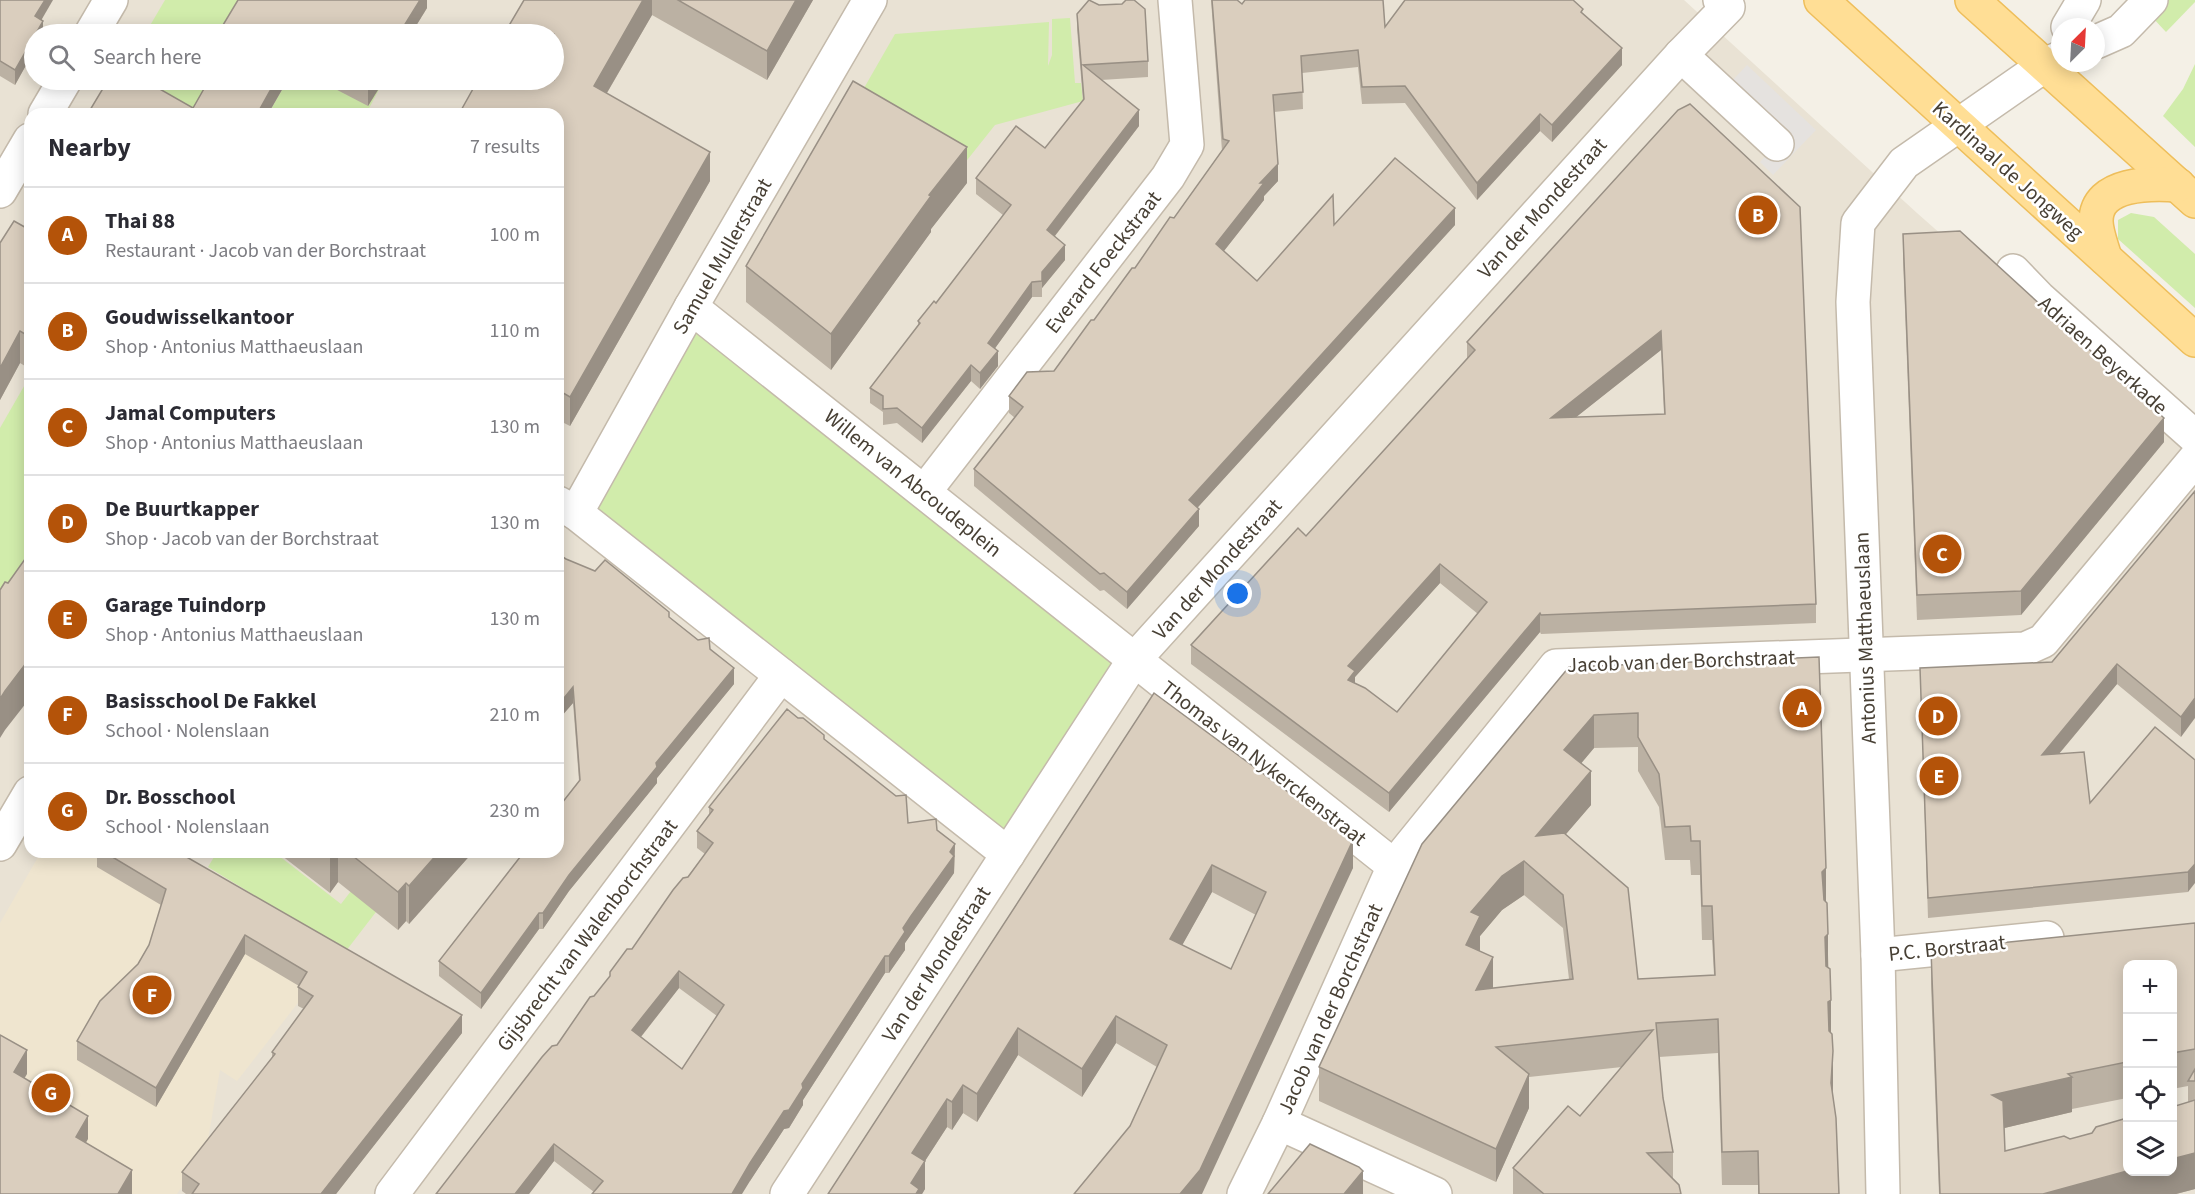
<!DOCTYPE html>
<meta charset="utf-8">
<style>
body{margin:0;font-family:"Source Sans 3",sans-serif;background:#f2f2f3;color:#2b2b33}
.controls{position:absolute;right:18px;bottom:18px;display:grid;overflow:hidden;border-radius:12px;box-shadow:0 3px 15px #0003}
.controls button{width:54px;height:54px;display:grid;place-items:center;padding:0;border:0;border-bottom:2px solid #e1e1e2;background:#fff;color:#2b2b33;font:30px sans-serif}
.compass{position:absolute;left:2051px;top:18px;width:54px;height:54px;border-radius:50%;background:#fff;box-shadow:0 3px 15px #0003;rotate:24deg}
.you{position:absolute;left:1238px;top:594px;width:21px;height:21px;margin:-15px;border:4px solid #fff;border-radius:50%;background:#1a73e8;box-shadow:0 0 0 9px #1a73e833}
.badge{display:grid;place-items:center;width:39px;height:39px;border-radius:50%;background:#b45309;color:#fff;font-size:20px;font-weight:700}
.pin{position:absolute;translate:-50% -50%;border:3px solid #fff;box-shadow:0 2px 6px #0006}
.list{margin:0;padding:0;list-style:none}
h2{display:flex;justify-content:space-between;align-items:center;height:78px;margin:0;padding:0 24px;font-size:26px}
h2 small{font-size:20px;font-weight:400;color:#7c7c81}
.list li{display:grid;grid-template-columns:39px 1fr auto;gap:18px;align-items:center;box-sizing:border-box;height:96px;padding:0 24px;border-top:2px solid #e1e1e2}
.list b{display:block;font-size:22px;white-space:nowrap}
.list p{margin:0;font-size:20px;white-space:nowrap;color:#7c7c81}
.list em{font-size:20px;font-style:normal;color:#7c7c81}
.icon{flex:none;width:33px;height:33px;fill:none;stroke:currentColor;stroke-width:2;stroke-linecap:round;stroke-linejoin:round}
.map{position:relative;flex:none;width:2195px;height:1194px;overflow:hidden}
.search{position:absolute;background:#fff;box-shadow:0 3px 15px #0003;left:24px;top:24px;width:540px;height:66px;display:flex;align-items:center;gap:15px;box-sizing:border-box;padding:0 21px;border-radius:33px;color:#7c7c81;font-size:22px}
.panel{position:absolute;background:#fff;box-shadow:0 3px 15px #0003;left:24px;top:108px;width:540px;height:750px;border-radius:18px}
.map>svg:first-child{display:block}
.residential{fill:#e9e2d4;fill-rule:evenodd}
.education{fill:#efe5cf}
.green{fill:#d1ecab}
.parking{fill:#e5e2df}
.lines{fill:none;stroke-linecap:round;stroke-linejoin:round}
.minor-casing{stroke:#c4baab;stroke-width:36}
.major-casing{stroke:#eebe5b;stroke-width:36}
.minor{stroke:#fff;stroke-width:33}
.major{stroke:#ffde95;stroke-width:33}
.wall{fill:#bbb1a3;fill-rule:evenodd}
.shaded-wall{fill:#999085}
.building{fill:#dacebe;stroke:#999085;stroke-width:1.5;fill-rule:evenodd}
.labels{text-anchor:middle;stroke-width:5;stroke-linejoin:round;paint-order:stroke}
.street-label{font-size:21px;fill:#484035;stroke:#fff}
</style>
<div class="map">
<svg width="2195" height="1194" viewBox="0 0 2195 1194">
<rect width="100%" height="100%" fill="#f4f0e6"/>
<!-- residential -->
<path class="residential" d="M0,0H1684L1917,213L2195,458V1194H0ZM34,34H554V80H34ZM30,114H558V852H30ZM2128,964H2172V1172H2128Z"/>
<!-- education -->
<polygon class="education" points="41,852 172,852 336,954 237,1081 220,1070 206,1151 177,1194 0,1194 0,923"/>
<!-- green -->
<g class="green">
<polygon points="165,0 274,0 229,34 145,34"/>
<polygon points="2168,0 2195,0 2195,2 2166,32 2152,17"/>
<polygon points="1070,18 1075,83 1081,83 1083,101 995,125 964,164 856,102 895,34 1049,22 1048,66 1052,55 1052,19"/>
<polygon points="2195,64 2195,147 2163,116 2183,89"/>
<polygon points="119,80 221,80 201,114"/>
<polygon points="305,80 384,80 366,114 268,114 287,81"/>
<polygon points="2131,213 2154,217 2195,254 2195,308 2118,239 2118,220"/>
<polygon points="691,307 1134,660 1008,854 576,513"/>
<polygon points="27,381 30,383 30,552 0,604 0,428"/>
<polygon points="217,852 274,852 341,904 381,852 422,852 346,951 208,867"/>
</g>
<!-- parking -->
<polygon class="parking" points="1747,65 1816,130 1773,175 1760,162 1785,135 1730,83"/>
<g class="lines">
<defs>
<g id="minor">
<polyline points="2068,27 2084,0"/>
<polyline points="91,34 111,0"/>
<polyline points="2096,42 2121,31 2151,0"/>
<polyline points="1681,55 1777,144"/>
<polyline points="45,114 65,80"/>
<polyline points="0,191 30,140"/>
<polyline points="2013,271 2039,298 2195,437"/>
<polyline points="691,307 1394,866"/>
<polyline points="925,491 1168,177 1187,145 1175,0"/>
<polyline points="558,503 576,513 1008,854"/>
<polyline points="576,513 691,307 870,0"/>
<polyline points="0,844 30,793"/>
<polyline points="1878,955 2047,938"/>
<polyline points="1279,1123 1435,1194"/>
<polyline points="392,1194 781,675"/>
<polyline points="787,1194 1134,660 1681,55 1728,7 1720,0"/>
<polyline points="1244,1194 1279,1123 1394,866 1556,666 2025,649 2043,641 2195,459"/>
<polyline points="1883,1194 1878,955 1853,302 1858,223 1904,163 2045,65 2060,58"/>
</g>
<g id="major">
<polyline points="1821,0 2195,340"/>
<polyline points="1972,0 2195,201"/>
<path d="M2105,258C2102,247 2096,232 2096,221C2096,182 2152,183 2178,185"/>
</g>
</defs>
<!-- minor casing -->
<use href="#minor" class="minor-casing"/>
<!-- major casing -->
<use href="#major" class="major-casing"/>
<!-- minor -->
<use href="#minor" class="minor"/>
<!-- major -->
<use href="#major" class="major"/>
</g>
<!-- wall -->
<g class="wall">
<polygon points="0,0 42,20 43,34 15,85 0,76"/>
<polygon points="427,0 427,8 411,34 223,34 223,25"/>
<polygon points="524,0 813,0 767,80 652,15 607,93 710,181 570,426 558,420 558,114"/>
<polygon points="1211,0 1237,0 1242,4 1385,27 1583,14 1622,65 1552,142 1540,131 1477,200 1405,103 1362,104 1358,67 1302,73 1303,109 1274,112 1278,181 1264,196 1264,200 1224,251 1257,281 1334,225 1455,225 1197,508 1199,526 1127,609 1104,590 1100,591 974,486 974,469 1015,418 1009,413 1009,396 1054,371 1174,218 1222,151"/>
<polygon points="1077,14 1148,61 1148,77 1101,80 1139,126 1055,236 1065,260 1042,288 1042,297 1032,297 995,348 998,366 980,389 971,381 922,443 897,423 883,425 883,412 870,403 870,388 918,326 918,321 936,303 1003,215 976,194 976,178 1045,148 1083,101 1077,29"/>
<polygon points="209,80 305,80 300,89 287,81 268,114 90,114 90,110 193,108"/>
<polygon points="318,80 384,80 368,106"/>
<path d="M1678,110L1816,604V623L1541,634L1540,632L1389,812L1191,664V645L1306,536L1467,359V342ZM1661,350L1664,414L1576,417ZM1440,583L1478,614L1397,712L1355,683V677Z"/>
<polygon points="967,183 931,229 931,232 831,370 746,302 746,266"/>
<polygon points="30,230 30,369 20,363 0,400 0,243"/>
<polygon points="1903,234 2164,442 2021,615 1917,620 1903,258"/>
<polygon points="2195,491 2181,737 2117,684 2059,754 2090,803 2195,760 2188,892 1928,918 1920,668 2052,662"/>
<polygon points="558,554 669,617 710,649 734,684 657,778 657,783 569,891 543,929 539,929 481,1009 439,976 439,961 579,781 573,703 560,718 558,717"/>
<path d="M1819,657L1826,902L1833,1085V1095L1839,1194H1758V1185H1722L1718,1053L1659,1057L1663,1098L1673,1152V1179L1681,1194H1513V1168L1580,1116L1622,1067L1529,1077V1108L1496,1182L1319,1101V1067L1569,667ZM1638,747V771L1659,807L1665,860H1690L1691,875H1700L1702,940H1712L1714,975L1638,979L1565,835L1591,805L1581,763L1594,748ZM1524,895L1563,928L1569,979L1493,988L1480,951V936L1502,910Z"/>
<path d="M1154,693L1353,868L1130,1126L1157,1067L1116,1043L1082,1097L1018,1055L977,1122L963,1113L952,1130L947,1127L925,1161V1189L922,1194H828ZM1212,892L1256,915L1231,969L1182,945Z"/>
<path d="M824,739L908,823L937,830L955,844L954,873L905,943V950L889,973H885L803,1100V1105L789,1128L784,1129L750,1181L594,1192L554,1161L529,1194L557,1045L610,977V972L632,949L705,854L697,848V831L709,814V807ZM679,988L717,1016L682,1069L641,1037Z"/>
<polygon points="97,852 178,852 462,1033 336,1194 186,1194 182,1191 182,1172 272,1058 272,1052 304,1009 298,1006 298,987 299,986 245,954 156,1107 77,1060 77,1041 138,964 149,945 161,905 97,867"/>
<polygon points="277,852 473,852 409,924 406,921 398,930 338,882 330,893"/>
<path d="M2195,923V1189L2176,1194H1939L1931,985V950ZM2127,964H2172V1089L2188,1086V1102L2127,1172L2092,1133L2070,1139L2005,1151L2004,1128L2072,1112V1109L2127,1098Z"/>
</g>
<!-- shaded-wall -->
<g class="shaded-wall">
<polygon points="45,0 53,0 35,31 35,16"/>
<polygon points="420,0 427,0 427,8 411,34 399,34"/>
<polygon points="643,0 652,0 652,15 594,115 594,86"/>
<polygon points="796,0 813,0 767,80 767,51"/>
<polygon points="43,21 43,34 35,34"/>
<polygon points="34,36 34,51 15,85 15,70"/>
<polygon points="1622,48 1622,65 1552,142 1552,125"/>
<polygon points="276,80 287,80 287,81 268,114 257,114"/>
<polygon points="300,80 305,80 300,89"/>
<polygon points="372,80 384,80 368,106 368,87"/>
<polygon points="1139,110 1139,126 1047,246 1047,230"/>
<polygon points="1540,114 1540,131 1477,200 1477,183"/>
<polygon points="967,147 967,183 931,229 931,232 831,370 831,334 929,195"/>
<polygon points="710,152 710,181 570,426 570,397"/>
<polygon points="1278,164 1278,181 1264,196 1264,200 1216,261 1216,244 1260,183"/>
<polygon points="1455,208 1455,225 1189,517 1189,500"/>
<polygon points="1065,245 1065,260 1042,288 1042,272"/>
<polygon points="1032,282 1032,297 988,358 988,343"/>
<polygon points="20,331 20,363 0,400 0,368"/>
<polygon points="1661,331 1661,350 1551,437 1551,418"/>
<polygon points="998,351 998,366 980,389 980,373"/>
<polygon points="971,365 971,381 922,443 922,428"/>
<polygon points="2164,418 2164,442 2021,615 2021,591"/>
<polygon points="1199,509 1199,526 1127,609 1127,592"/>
<polygon points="1440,564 1440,583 1355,677 1355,690 1348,699 1348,666"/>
<polygon points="1540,613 1540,632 1389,812 1389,793"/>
<polygon points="30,658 30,698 5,730 0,738 0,699 5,691"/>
<polygon points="2117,664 2117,684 2042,774 2042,755"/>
<polygon points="734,668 734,684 657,778 657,783 569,891 543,929 543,913 569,875 656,763"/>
<polygon points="573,687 573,703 560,718 560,703"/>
<polygon points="2195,698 2195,718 2181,737 2181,717"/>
<polygon points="1594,715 1594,748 1564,784 1564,750"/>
<polygon points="1591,771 1591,805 1536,869 1536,836"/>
<polygon points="1353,840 1353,868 1202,1194 1180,1194"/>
<polygon points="955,844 954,873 905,943 905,950 889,973 889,956 903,928"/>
<polygon points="333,852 338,852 338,882 330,893 330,855"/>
<polygon points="439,852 473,852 409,924 409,886"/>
<polygon points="1524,861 1524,895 1502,910 1480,936 1480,950 1466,979 1466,945 1471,912 1502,876"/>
<polygon points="2195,864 2195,883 2188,892 2188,872"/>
<polygon points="1212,865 1212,892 1170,967 1170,939"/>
<polygon points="1826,868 1826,902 1822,905 1822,872"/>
<polygon points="406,883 406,921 398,930 398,892"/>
<polygon points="539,913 539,929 481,1009 481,993"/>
<polygon points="1828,934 1828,968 1825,970 1825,937"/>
<polygon points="245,935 245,954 156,1107 156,1088"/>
<polygon points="885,956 885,973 803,1100 803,1105 789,1128 784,1129 750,1181 742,1194 732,1194 750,1163"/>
<polygon points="1493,957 1493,991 1476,990"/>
<polygon points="679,971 679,988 632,1048 632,1030"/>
<polygon points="1831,1000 1831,1033 1828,1036 1828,1002"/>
<polygon points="462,1015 462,1033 336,1194 321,1194"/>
<polygon points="1116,1016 1116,1043 1082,1097 1082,1069"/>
<polygon points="1018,1028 1018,1055 977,1122 977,1094"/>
<polygon points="27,1050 27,1074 14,1096 14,1072"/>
<polygon points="1833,1051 1833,1085 1831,1117 1831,1083"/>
<polygon points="1529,1074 1529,1108 1496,1182 1496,1149"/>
<polygon points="2072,1077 2072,1112 1992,1131 1992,1095"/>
<polygon points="963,1085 963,1113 952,1130 952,1102"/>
<polygon points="947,1099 947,1127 912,1181 912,1153"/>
<polygon points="88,1116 88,1139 76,1160 76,1137"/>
<polygon points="554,1144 554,1161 529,1194 515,1194"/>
<polygon points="2195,1153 2195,1189 2176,1194 2043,1194 2127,1171 2172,1172 2172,1159"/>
<polygon points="925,1161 925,1189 922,1194 911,1194 911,1183"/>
<polygon points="132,1170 132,1194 118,1194"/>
<polygon points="1363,1171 1363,1194 1344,1194"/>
</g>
<!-- building -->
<g class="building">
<polygon points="0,0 45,0 35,16 43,21 15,70 0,61"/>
<polygon points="238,0 420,0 399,34 235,34 237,32 223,25"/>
<polygon points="524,0 643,0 594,86 710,152 570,397 558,390 558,114 459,114 478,80 554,80 554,34 504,34"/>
<polygon points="678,0 796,0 767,51"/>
<polygon points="1089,0 1099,5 1122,4 1126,0 1134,0 1145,9 1148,61 1083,65 1139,110 1047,230 1065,245 1042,272 1042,281 1032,282 988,343 998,351 980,373 971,365 922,428 897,408 883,409 883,396 870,388 920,323 918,321 934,301 936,303 1011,205 976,178 1016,126 1045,148 1084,99 1077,14"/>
<polygon points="1212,0 1237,0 1242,4 1245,0 1383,0 1385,27 1405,0 1573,0 1583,9 1581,12 1622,48 1552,125 1540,114 1477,183 1405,86 1362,87 1358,50 1301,56 1303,92 1273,95 1278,164 1260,183 1264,183 1216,244 1257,281 1333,195 1334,225 1395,158 1455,208 1189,500 1199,509 1127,592 1104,573 1100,574 974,469 1023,407 1009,396 1027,372 1054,371 1091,320 1094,320 1132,268 1135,268 1170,217 1174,218 1229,141 1223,139"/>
<polygon points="108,80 144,80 193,108 209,80 276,80 257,114 97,114 90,110"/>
<polygon points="355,80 372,80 368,87"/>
<polygon points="853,81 967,147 929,195 931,196 831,334 746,266"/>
<path d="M1690,104L1800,207L1816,604L1541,615L1540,613L1389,793L1191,645L1298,528L1306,536L1475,350L1467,342L1678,110ZM1661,331L1665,414L1551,418ZM1440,564L1487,602L1397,712L1365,688L1348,680L1355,671L1348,666Z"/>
<polygon points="14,221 30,230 30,337 20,331 0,368 0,243"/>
<polygon points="1960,231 2164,418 2021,591 1917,595 1903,234"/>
<polygon points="2195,491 2195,698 2181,717 2117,664 2042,755 2084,752 2090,803 2155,727 2195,760 2195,864 2188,872 1928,898 1920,668 2052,662"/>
<polygon points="30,552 30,658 5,691 0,699 0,590 5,582 8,583"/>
<polygon points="558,554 566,559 595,571 605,560 669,612 669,617 698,640 709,638 710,649 734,668 656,763 657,767 569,875 543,913 539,913 481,993 439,961 524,852 558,852 558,808 580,780 573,687 560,703 558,701"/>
<path d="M1819,657L1826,868L1822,872L1824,900L1827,903L1828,934L1825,937L1826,966L1830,969L1831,1000L1828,1002L1829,1031L1832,1034L1833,1051L1831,1083L1836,1118L1839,1194H1759L1758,1151L1722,1152L1718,1019L1656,1023L1663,1098L1673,1152L1647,1153L1679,1185L1681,1194H1544L1513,1168L1568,1106L1580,1116L1653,1030L1496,1047L1529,1074L1496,1149L1319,1067L1422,844L1569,667ZM1638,713V737L1659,774L1665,827L1690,826L1691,841H1700L1702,906H1712L1715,975L1638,979L1628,888L1564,833L1536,836L1591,771L1564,750L1594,715ZM1524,861L1563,895L1573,979L1476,990L1493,957L1466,945L1480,916L1471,912L1502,876Z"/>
<path d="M1154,693L1353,840L1200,1170L1180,1194H1074L1130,1126L1167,1045L1116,1016L1082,1069L1018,1028L977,1094L963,1085L952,1102L947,1099L912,1153L925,1161L911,1183L919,1189L916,1194H828ZM1212,865L1266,892L1231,969L1170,939Z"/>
<path d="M787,709L798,718H803L824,735V739L896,796L906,795L908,823L936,819L937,830L955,844L950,852L954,856L911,916L903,928L905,932L889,956H885L802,1084L803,1088L789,1110L784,1111L750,1163L732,1194H592L603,1181L554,1144L515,1194H436L542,1057L552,1046L557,1045L590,997L594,996L610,976V972L627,949H632L673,890L683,878L688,877L713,843L697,831L713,810L709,807ZM679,971L724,1005L682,1069L632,1030Z"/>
<polygon points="104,852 178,852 462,1015 321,1194 192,1194 199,1184 182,1172 275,1054 272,1052 313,996 298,987 307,972 245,935 156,1088 77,1041 100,1001 138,964 149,945 166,889"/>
<polygon points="348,852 439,852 409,886 406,883 398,892"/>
<polygon points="2195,923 2195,1049 2172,1053 2172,964 2127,964 2127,1062 2068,1074 2072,1077 1992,1095 2003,1101 2005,1151 2064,1136 2070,1139 2092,1133 2096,1127 2127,1118 2127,1171 2043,1194 1940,1194 1931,950"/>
<polygon points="0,1035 27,1050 14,1072 88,1116 76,1137 132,1170 118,1194 0,1194"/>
<polygon points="2195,1069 2195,1081 2188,1081"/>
<polygon points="2195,1100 2195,1153 2172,1159 2172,1107"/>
<polygon points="1310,1144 1359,1167 1363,1171 1344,1194 1268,1194"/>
</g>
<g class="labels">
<!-- street labels -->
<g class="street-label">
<text transform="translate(2008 170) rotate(42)" y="7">Kardinaal de Jongweg</text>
<text transform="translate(1542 208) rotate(-48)" y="7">Van der Mondestraat</text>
<text transform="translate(722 256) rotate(-60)" y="7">Samuel Mullerstraat</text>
<text transform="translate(1103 262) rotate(-52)" y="7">Everard Foeckstraat</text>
<text transform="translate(2103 355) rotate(42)" y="7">Adriaen Beyerkade</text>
<text transform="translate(913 483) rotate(39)" y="7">Willem van Abcoudeplein</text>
<text transform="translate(1217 569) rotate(-48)" y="7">Van der Mondestraat</text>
<text transform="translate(1865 638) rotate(-92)" y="7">Antonius Matthaeuslaan</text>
<text transform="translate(1681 661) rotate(-2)" y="7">Jacob van der Borchstraat</text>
<text transform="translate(1264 763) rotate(38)" y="7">Thomas van Nykerckenstraat</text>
<text transform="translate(587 935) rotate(-53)" y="7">Gijsbrecht van Walenborchstraat</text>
<text transform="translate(1947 948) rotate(-6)" y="7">P.C. Borstraat</text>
<text transform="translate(936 964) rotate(-57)" y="7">Van der Mondestraat</text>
<text transform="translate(1330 1009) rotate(-66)" y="7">Jacob van der Borchstraat</text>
</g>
</g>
</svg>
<div class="controls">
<button>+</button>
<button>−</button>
<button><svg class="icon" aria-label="locate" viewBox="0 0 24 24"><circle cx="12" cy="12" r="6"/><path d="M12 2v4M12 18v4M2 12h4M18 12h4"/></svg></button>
<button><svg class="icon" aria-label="layers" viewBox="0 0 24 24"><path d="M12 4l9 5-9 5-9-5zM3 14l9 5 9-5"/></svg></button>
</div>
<svg class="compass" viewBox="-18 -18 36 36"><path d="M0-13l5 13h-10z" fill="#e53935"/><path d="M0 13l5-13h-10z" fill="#7c7c81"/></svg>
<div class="you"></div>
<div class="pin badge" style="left:1802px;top:708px">A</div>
<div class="pin badge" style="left:1758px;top:215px">B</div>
<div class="pin badge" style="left:1942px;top:554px">C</div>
<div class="pin badge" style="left:1938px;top:716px">D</div>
<div class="pin badge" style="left:1939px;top:776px">E</div>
<div class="pin badge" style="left:152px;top:995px">F</div>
<div class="pin badge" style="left:51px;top:1093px">G</div>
<div class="search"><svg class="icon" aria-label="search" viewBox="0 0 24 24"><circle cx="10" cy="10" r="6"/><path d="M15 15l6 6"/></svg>Search here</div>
<section class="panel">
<h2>Nearby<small>7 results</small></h2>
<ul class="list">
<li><span class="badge">A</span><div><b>Thai 88</b><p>Restaurant · Jacob van der Borchstraat</p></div><em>100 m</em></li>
<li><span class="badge">B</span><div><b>Goudwisselkantoor</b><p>Shop · Antonius Matthaeuslaan</p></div><em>110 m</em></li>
<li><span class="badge">C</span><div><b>Jamal Computers</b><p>Shop · Antonius Matthaeuslaan</p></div><em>130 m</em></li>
<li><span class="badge">D</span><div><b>De Buurtkapper</b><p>Shop · Jacob van der Borchstraat</p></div><em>130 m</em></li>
<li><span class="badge">E</span><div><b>Garage Tuindorp</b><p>Shop · Antonius Matthaeuslaan</p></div><em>130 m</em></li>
<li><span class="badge">F</span><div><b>Basisschool De Fakkel</b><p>School · Nolenslaan</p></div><em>210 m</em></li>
<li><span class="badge">G</span><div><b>Dr. Bosschool</b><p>School · Nolenslaan</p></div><em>230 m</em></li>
</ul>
</section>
</div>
